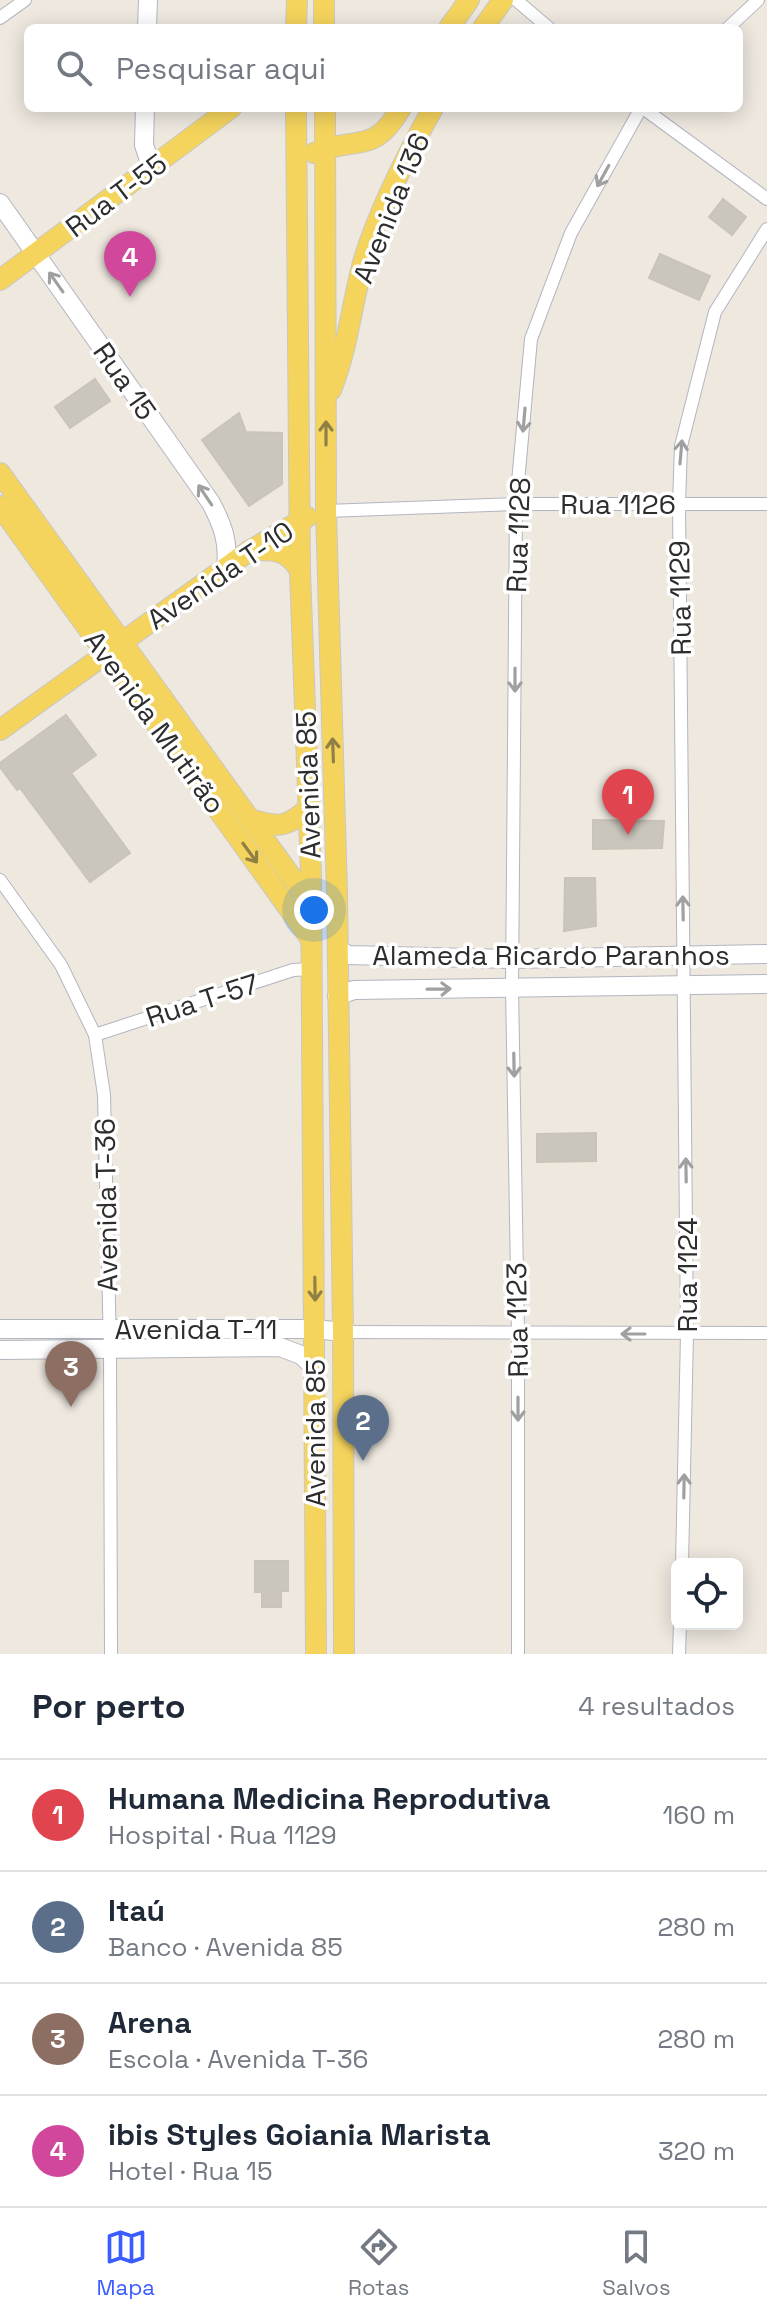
<!DOCTYPE html>
<html lang="pt">
<meta charset="utf-8">
<style>
body{margin:0;font-family:"Space Grotesk",sans-serif;background:#f2f2f3;color:#1f2937}
.controls{position:absolute;right:24px;bottom:24px;display:grid;overflow:hidden;border-radius:12px;box-shadow:0 4px 20px #0003}
.controls button{width:72px;height:72px;display:grid;place-items:center;padding:0;border:0;border-bottom:2px solid #e0e1e3;background:#fff;color:#1f2937;font:40px sans-serif}
.you{position:absolute;left:314px;top:910px;width:28px;height:28px;margin:-20px;border:6px solid #fff;border-radius:50%;background:#1a73e8;box-shadow:0 0 0 12px #1a73e833}
.badge{display:grid;place-items:center;width:52px;height:52px;border-radius:50%;background:#3b5dff;color:#fff;font-size:26px;font-weight:700}
.pin{position:absolute;translate:-50% -66px;filter:drop-shadow(0 2px 4px #0008)}
.pin::after{content:'';position:absolute;top:42px;width:28px;height:24px;background:inherit;clip-path:polygon(0 0,100% 0,50% 100%)}
.list{margin:0;padding:0;list-style:none}
h2{display:flex;justify-content:space-between;align-items:center;height:104px;margin:0;padding:0 32px;font-size:34px}
h2 small{font-size:26px;font-weight:400;color:#747a83}
.list li{display:grid;grid-template-columns:52px 1fr auto;gap:24px;align-items:center;box-sizing:border-box;height:112px;padding:0 32px;border-top:2px solid #e0e1e3}
.list b{display:block;font-size:30px;white-space:nowrap}
.list p{margin:0;font-size:26px;white-space:nowrap;color:#747a83}
.list em{font-size:26px;font-style:normal;color:#747a83}
.icon{flex:none;width:44px;height:44px;fill:none;stroke:currentColor;stroke-width:2;stroke-linecap:round;stroke-linejoin:round}
.map{position:relative;flex:none;width:767px;height:1654px;overflow:hidden}
.search{position:absolute;background:#fff;box-shadow:0 4px 20px #0003;left:24px;right:24px;top:24px;height:88px;display:flex;align-items:center;gap:20px;box-sizing:border-box;padding:0 28px;border-radius:12px;color:#747a83;font-size:30px}
.sheet{height:552px;background:#fff}
nav{display:flex;justify-content:space-around;align-items:center;box-sizing:border-box;height:112px;border-top:2px solid #e0e1e3;background:#fff;font-size:22px;color:#747a83}
nav a{display:grid;justify-items:center;gap:4px}
nav .on{color:#3b5dff}
.map>svg:first-child{display:block}
.building{fill:#cac6bd;stroke:#cac4b8;stroke-width:2}
.lines{fill:none;stroke-linecap:round;stroke-linejoin:round}
.street-casing{stroke:#b3b5c0;stroke-width:14}
.secondary-casing{stroke:#b3b5c0;stroke-width:20}
.primary-casing{stroke:#c8c8c8;stroke-width:22}
.street{stroke:#fff;stroke-width:12}
.secondary{stroke:#fff;stroke-width:18}
.primary{stroke:#f5d45d;stroke-width:20}
.oneway{stroke:#a0a0a0}
.oneway2{stroke:#918045}
.labels{text-anchor:middle;stroke-width:7;stroke-linejoin:round;paint-order:stroke}
.street-label{font-size:28px;fill:#2d2d2d;stroke:#fff}
</style>
<div class="map">
<svg width="767" height="1654" viewBox="0 0 767 1654">
<rect width="100%" height="100%" fill="#eee8df"/>
<!-- building -->
<g class="building">
<polygon points="723,199 746,217 732,235 709,217"/>
<polygon points="660,254 710,276 699,300 649,278"/>
<polygon points="95,379 110,401 70,428 55,407"/>
<polygon points="239,413 246,432 282,433 282,484 249,506 202,440"/>
<polygon points="66,715 96,755 71,773 130,853 90,882 20,788 17,790 0,767 0,763"/>
<polygon points="593,820 664,821 662,848 593,849"/>
<polygon points="565,878 595,878 596,926 564,931"/>
<polygon points="596,1133 596,1161 537,1162 537,1134"/>
<polygon points="255,1561 288,1561 288,1591 281,1591 281,1607 262,1607 262,1592 255,1592"/>
</g>
<g class="lines">
<defs>
<g id="street">
<polyline points="516,0 549,28"/>
<polyline points="0,18 25,0"/>
<polyline points="728,28 758,0"/>
<polyline points="643,108 767,199"/>
<polyline points="326,511 516,504 767,504"/>
<polyline points="0,880 61,965 95,1035 104,1095 110,1348 111,1654"/>
<polyline points="95,1035 293,970 311,969"/>
<polyline points="343,1332 767,1333"/>
<polyline points="682,1564 687,1334 679,504 681,446 715,312 767,229"/>
<polyline points="518,1654 518,1334 512,987 516,504 531,339 571,233 641,108"/>
<polyline points="679,1654 680,1624"/>
</g>
<g id="secondary">
<polyline points="147,28 148,0"/>
<polyline points="145,108 144,145 152,169"/>
<path d="M0,203L211,503C223,526 229,542 226,568"/>
<polyline points="337,948 348,955 513,959 767,954"/>
<polyline points="337,996 354,990 767,984"/>
<polyline points="0,1329 315,1329 343,1332"/>
<polyline points="0,1350 280,1347 301,1355 316,1369"/>
</g>
<g id="primary">
<polyline points="324,0 324,28"/>
<polyline points="296,28 297,0"/>
<polyline points="449,28 469,0"/>
<polyline points="483,28 503,0"/>
<polyline points="296,108 300,571 311,874 316,1654"/>
<polyline points="325,108 326,511 337,893 343,1332 344,1654"/>
<path d="M314,153C358,135 373,156 401,108"/>
<polyline points="0,280 231,108"/>
<path d="M331,390C348,348 352,302 364,259C379,210 408,153 433,108"/>
<polyline points="0,473 311,904"/>
<polyline points="0,506 310,938"/>
<path d="M249,551C272,549 288,549 300,571"/>
<polyline points="0,730 249,551 307,517"/>
<path d="M250,819C279,828 286,828 310,807"/>
</g>
</defs>
<!-- street casing -->
<use href="#street" class="street-casing"/>
<!-- secondary casing -->
<use href="#secondary" class="secondary-casing"/>
<!-- primary casing -->
<use href="#primary" class="primary-casing"/>
<!-- street -->
<use href="#street" class="street"/>
<!-- secondary -->
<use href="#secondary" class="secondary"/>
<!-- primary -->
<use href="#primary" class="primary"/>
</g>
<!-- one-way arrows -->
<defs><path id="oneway-shaft" d="M-6 0H5M1.5-3L5.5 0L1.5 3" fill="none" stroke-width="1.6" stroke-linecap="round" stroke-linejoin="round" transform="scale(2)"/></defs>
<g class="oneway">
<use href="#oneway-shaft" transform="translate(603 176) rotate(119)"/>
<use href="#oneway-shaft" transform="translate(56 282) rotate(-125)"/>
<use href="#oneway-shaft" transform="translate(524 420) rotate(95)"/>
<use href="#oneway-shaft" transform="translate(681 452) rotate(-85)"/>
<use href="#oneway-shaft" transform="translate(205 495) rotate(-124)"/>
<use href="#oneway-shaft" transform="translate(515 680) rotate(90)"/>
<use href="#oneway-shaft" transform="translate(683 908) rotate(-91)"/>
<use href="#oneway-shaft" transform="translate(439 989) rotate(-1)"/>
<use href="#oneway-shaft" transform="translate(514 1065) rotate(89)"/>
<use href="#oneway-shaft" transform="translate(686 1170) rotate(-91)"/>
<use href="#oneway-shaft" transform="translate(633 1334) rotate(180)"/>
<use href="#oneway-shaft" transform="translate(518 1409) rotate(90)"/>
<use href="#oneway-shaft" transform="translate(684 1486) rotate(-89)"/>
</g>
<g class="oneway2">
<use href="#oneway-shaft" transform="translate(326 433) rotate(-90)"/>
<use href="#oneway-shaft" transform="translate(333 750) rotate(-92)"/>
<use href="#oneway-shaft" transform="translate(250 853) rotate(54)"/>
<use href="#oneway-shaft" transform="translate(315 1289) rotate(89)"/>
</g>
<g class="labels">
<!-- street labels -->
<g class="street-label">
<text transform="translate(116 195) rotate(-37)" y="10">Rua T-55</text>
<text transform="translate(391 208) rotate(-68)" y="10">Avenida 136</text>
<text transform="translate(125 381) rotate(55)" y="10">Rua 15</text>
<text x="618" y="514">Rua 1126</text>
<text transform="translate(518 535) rotate(-88)" y="10">Rua 1128</text>
<text transform="translate(220 575) rotate(-34)" y="10">Avenida T-10</text>
<text transform="translate(680 598) rotate(-91)" y="10">Rua 1129</text>
<text transform="translate(155 722) rotate(54)" y="10">Avenida Mutirão</text>
<text transform="translate(308 785) rotate(-92)" y="10">Avenida 85</text>
<text x="551" y="965">Alameda Ricardo Paranhos</text>
<text transform="translate(202 1000) rotate(-18)" y="10">Rua T-57</text>
<text transform="translate(106 1205) rotate(-91)" y="10">Avenida T-36</text>
<text transform="translate(687 1275) rotate(-90)" y="10">Rua 1124</text>
<text transform="translate(517 1320) rotate(-91)" y="10">Rua 1123</text>
<text x="196" y="1339">Avenida T-11</text>
<text transform="translate(315 1433) rotate(-90)" y="10">Avenida 85</text>
</g>
</g>
</svg>
<div class="controls">
<button><svg class="icon" aria-label="locate" viewBox="0 0 24 24"><circle cx="12" cy="12" r="6"/><path d="M12 2v4M12 18v4M2 12h4M18 12h4"/></svg></button>
</div>
<div class="you"></div>
<div class="pin badge" style="left:628px;top:835px;background:#e0444e">1</div>
<div class="pin badge" style="left:363px;top:1461px;background:#5c6f8a">2</div>
<div class="pin badge" style="left:71px;top:1407px;background:#8d6e63">3</div>
<div class="pin badge" style="left:130px;top:297px;background:#d1479c">4</div>
<div class="search"><svg class="icon" aria-label="search" viewBox="0 0 24 24"><circle cx="10" cy="10" r="6"/><path d="M15 15l6 6"/></svg>Pesquisar aqui</div>
</div>
<section class="sheet">
<h2>Por perto<small>4 resultados</small></h2>
<ul class="list">
<li><span class="badge" style="background:#e0444e">1</span><div><b>Humana Medicina Reprodutiva</b><p>Hospital · Rua 1129</p></div><em>160 m</em></li>
<li><span class="badge" style="background:#5c6f8a">2</span><div><b>Itaú</b><p>Banco · Avenida 85</p></div><em>280 m</em></li>
<li><span class="badge" style="background:#8d6e63">3</span><div><b>Arena</b><p>Escola · Avenida T-36</p></div><em>280 m</em></li>
<li><span class="badge" style="background:#d1479c">4</span><div><b>ibis Styles Goiania Marista</b><p>Hotel · Rua 15</p></div><em>320 m</em></li>
</ul>
</section>
<nav>
<a class="on"><svg class="icon" aria-label="map" viewBox="0 0 24 24"><path d="M3 6l6-2 6 2 6-2v14l-6 2-6-2-6 2zM9 4v14M15 6v14"/></svg>Mapa</a>
<a><svg class="icon" aria-label="directions" viewBox="0 0 24 24"><path d="M12 3l9 9-9 9-9-9zM9 14v-3h6M13 9l2 2-2 2"/></svg>Rotas</a>
<a><svg class="icon" aria-label="saved" viewBox="0 0 24 24"><path d="M7 4h10v16l-5-4-5 4z"/></svg>Salvos</a>
</nav>
